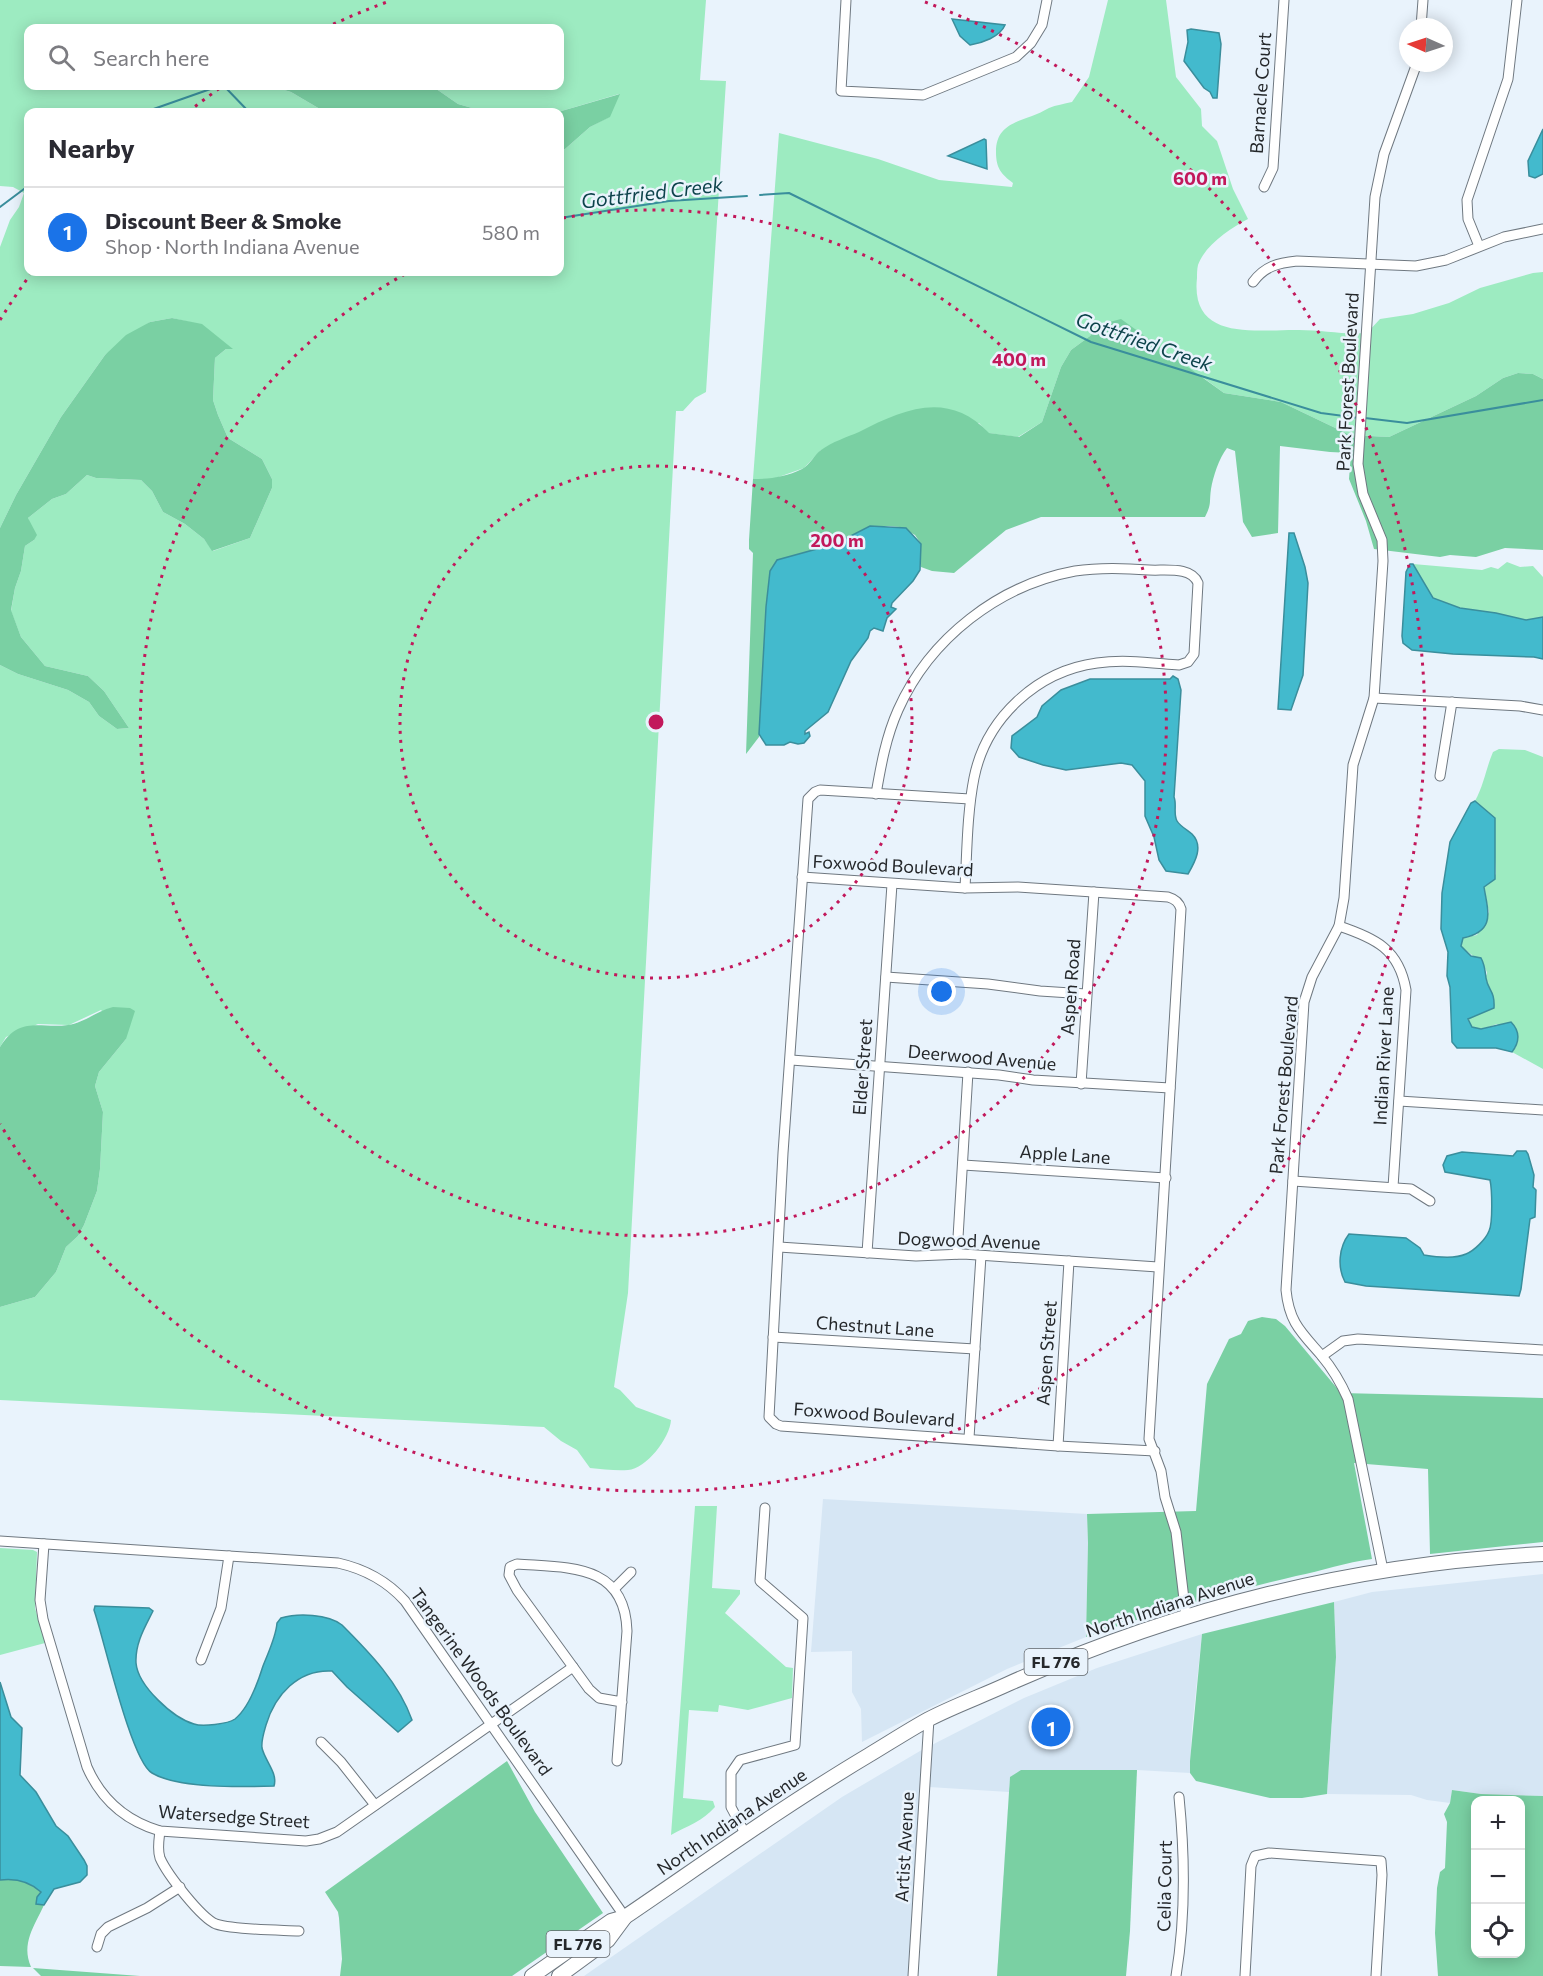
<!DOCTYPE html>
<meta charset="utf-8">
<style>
body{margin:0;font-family:Commissioner,sans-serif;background:#f2f2f3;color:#2b2b33}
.controls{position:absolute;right:18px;bottom:18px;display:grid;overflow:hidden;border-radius:12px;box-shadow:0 3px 15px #0003}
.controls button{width:54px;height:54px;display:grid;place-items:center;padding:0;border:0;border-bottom:2px solid #e1e1e2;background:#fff;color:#2b2b33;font:30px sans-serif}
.compass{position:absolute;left:1399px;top:18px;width:54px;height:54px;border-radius:50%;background:#fff;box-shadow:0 3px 15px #0003;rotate:273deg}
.you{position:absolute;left:942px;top:992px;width:21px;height:21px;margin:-15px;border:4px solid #fff;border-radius:50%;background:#1a73e8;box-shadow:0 0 0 9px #1a73e833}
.badge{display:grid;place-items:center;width:39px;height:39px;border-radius:50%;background:#1a73e8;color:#fff;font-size:20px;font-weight:700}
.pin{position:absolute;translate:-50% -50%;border:3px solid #fff;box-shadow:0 2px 6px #0006}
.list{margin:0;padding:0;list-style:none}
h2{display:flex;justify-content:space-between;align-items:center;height:78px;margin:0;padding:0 24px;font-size:26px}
h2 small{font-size:20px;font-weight:400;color:#7c7c81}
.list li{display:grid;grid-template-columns:39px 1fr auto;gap:18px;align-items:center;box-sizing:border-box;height:90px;padding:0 24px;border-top:2px solid #e1e1e2}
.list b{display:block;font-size:22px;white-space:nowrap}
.list p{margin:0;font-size:20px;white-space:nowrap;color:#7c7c81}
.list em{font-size:20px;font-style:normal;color:#7c7c81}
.icon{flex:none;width:33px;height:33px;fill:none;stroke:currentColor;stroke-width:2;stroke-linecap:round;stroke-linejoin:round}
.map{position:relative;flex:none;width:1543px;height:1976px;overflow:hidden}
.search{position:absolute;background:#fff;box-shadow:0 3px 15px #0003;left:24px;top:24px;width:540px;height:66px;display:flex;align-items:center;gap:15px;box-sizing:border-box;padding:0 21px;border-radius:12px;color:#7c7c81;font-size:22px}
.panel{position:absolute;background:#fff;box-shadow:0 3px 15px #0003;left:24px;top:108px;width:540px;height:168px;border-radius:12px}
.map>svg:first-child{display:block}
.built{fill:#d6e6f4}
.green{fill:#9debc1;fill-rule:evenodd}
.forest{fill:#7ad0a3;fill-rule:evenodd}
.water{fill:#43bacd;stroke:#3a8e9c;stroke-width:1.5}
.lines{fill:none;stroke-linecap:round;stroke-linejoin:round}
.stream{stroke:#3a8e9c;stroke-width:2}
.minor-casing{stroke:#6f7880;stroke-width:11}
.primary-casing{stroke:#6f7880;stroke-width:16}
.minor{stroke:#fff;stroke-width:9}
.primary{stroke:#fff;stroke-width:14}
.ring{fill:none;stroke:#c2185b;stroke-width:3;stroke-dasharray:3 6}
.labels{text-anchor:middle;stroke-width:5;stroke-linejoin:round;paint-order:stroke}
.shield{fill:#e9f3fc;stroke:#60656a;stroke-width:1.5}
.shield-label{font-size:16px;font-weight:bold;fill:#25282b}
.street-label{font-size:18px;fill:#25282b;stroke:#e9f3fc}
.water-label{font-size:20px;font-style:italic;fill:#0d434b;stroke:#e9f3fc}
.centre{fill:#c2185b;stroke:#e9f3fc;stroke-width:3}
.ring-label{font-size:18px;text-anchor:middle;font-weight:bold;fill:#c2185b;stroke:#e9f3fc;stroke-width:5;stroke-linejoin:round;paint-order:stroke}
</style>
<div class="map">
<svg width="1543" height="1976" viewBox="0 0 1543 1976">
<rect width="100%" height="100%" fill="#e9f3fc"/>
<!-- built -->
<g class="built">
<polygon points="823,1499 1087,1514 1088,1543 1086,1637 1007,1669 862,1742 861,1709 852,1692 852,1651 811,1652"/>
<polygon points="1543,1574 1543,1796 1481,1794 1452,1790 1450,1803 1427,1800 1411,1795 1327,1794 1336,1657 1334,1602 1372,1592"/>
<polygon points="1202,1634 1192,1728 1190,1773 1137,1770 1010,1777 1009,1792 929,1787 918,1976 584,1976 842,1797 920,1751 1024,1698 1097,1668"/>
</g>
<!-- green -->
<g class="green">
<path d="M0,0H706L700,80L726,81L706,392L695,398L683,411H676L628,1293L614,1387L620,1390L636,1407L671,1420C670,1438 646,1469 628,1470C616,1471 602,1469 590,1468L577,1450L561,1441L544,1427L0,1400V1307L35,1297L56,1272L66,1247L78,1236L84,1225L97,1191L100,1169L103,1112L95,1086L99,1072L126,1039L101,1010L69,1025L38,1024L6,1037L0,1047V665L18,674L68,690L89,702L99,716L117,729L129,728L104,691L88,676L45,666L21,637L11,611L15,588L21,571L25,546L34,540L28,518L52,499L66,494L87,475L96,478L141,480L152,491L163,512L185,524L204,539L213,551L250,538L272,488V479L262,459L228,438L218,415L213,400L215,358L226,349H232L202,325L172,318L150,322L105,355L61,417L16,495L0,528V247L10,220L19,207L24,193L13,187L0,186ZM103,24L142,26L152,28H560V86H432L458,104L486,112H558L619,94L609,117L590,127L565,149L560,150V272H28V112H325L291,92L271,86H28V28H104Z"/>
<path d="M1108,0H1166L1176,77L1201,109L1202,126L1217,141L1233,189L1248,219C1231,228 1205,245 1198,265C1197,269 1197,274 1197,278C1190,343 1258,329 1299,330C1322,330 1344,335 1367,333L1380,319L1413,314L1449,303L1480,288L1533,273L1543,272V379L1533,374L1518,373L1503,378L1476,396L1389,437L1350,435L1281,402L1224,393L1205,379L1098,325L1090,336L1071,350L1061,367L1042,422L1018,437L988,433L979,423L821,450L804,468L773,479H753L779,133L878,159L939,180L1012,187L1013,183C1001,174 996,168 996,152C996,128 1012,123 1032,116C1038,114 1043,111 1049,108C1056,105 1064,104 1072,102L1089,77Z"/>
<polygon points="1507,562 1520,567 1533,566 1543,577 1543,617 1526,620 1496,613 1460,608 1433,598 1413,564 1482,570 1491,567 1498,569"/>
<path d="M1499,749L1525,750L1543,757V1069L1512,1052L1516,1047L1497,1024C1489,1027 1481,1030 1472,1027L1468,1018L1487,1010L1494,1003C1493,992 1489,990 1486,980C1484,973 1489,977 1486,970C1482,960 1469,954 1461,946L1463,938L1477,935L1489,912L1484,887L1496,874L1494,841L1495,818L1475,801C1484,785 1486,768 1493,752Z"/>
<path d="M695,1506H717L712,1588L740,1590V1594L725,1613L786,1667L793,1668L792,1698L748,1710L719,1705L718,1712L689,1710L683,1798L713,1801L715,1807C703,1821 687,1826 671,1835Z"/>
<polygon points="0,1548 33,1550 37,1552 35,1608 45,1643 0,1655"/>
</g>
<!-- forest -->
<g class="forest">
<polygon points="271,86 432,86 458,104 486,112 325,112 291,92"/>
<polygon points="620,94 610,117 590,127 565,149 560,150 558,112"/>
<polygon points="172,318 202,324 233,349 226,349 215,358 213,400 218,415 228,438 262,459 272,479 272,488 250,538 212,551 204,539 185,524 163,512 152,491 141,480 96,478 87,475 66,494 52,499 28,518 37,535 34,540 25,546 21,571 15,588 11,610 21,637 45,666 88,676 104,691 129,728 117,729 99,716 89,702 68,690 18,674 0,665 0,528 16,495 61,417 105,355 126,335 150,322"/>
<path d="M1121,319L1224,393L1281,402L1350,435L1389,437L1476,396L1503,378L1518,373L1533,374L1543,379V550L1505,548L1476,557L1450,555L1440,557L1374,549L1366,521L1349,479L1351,453L1330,452L1280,446L1278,533L1252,537L1243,522L1235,451L1227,448C1219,458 1213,477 1211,489C1209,503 1212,503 1205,517H1041L1006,530L954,573L932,571L921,567V544L915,535L900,527L888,526H870L835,544L777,560L770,571L766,607L759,737L746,754L753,553L749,549V540L753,479C770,479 786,477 802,469C810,465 814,455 821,450C832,442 847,437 859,432C904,409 948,390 989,433L1019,437L1042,422L1061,367L1071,350L1090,336L1098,325Z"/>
<path d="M113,1007L130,1008L135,1011L126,1039L99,1072L95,1086L103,1112L100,1169L97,1191L84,1225L78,1236L66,1247L56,1272L35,1297L0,1307V1047C20,1015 40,1029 68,1025C84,1023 97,1011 113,1007Z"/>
<path d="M1262,1317L1276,1319L1285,1326L1341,1393L1543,1398V1542L1430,1554L1428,1469L1354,1463L1372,1559C1346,1562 1322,1571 1296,1576C1225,1593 1155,1613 1086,1637L1088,1543L1087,1514L1196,1511L1207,1384L1229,1339L1241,1334L1248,1321Z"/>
<polygon points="1334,1602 1336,1657 1327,1794 1302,1798 1270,1798 1196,1781 1190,1773 1190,1761 1202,1634"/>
<polygon points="507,1761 535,1812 603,1913 512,1976 340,1976 342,1959 339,1918 338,1912 325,1892"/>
<polygon points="1021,1770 1137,1770 1130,1931 1126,1976 997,1976 1010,1777"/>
<path d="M1452,1790L1481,1794L1543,1796V1976H1438L1435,1933L1437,1888L1440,1872L1445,1868L1447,1822L1444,1814L1450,1803ZM1476,1800H1520V1954H1476Z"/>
<path d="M11,1878C22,1880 32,1884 41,1892L36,1903L44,1905C34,1927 21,1943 31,1967L0,1966V1880Z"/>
<polygon points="33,1968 140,1976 41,1976"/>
</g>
<!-- water -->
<g class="water">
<path d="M952,19L1005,25C1000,37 982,43 970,45L960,36Z"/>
<polygon points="1191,29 1219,33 1221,44 1217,98 1213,98 1210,92 1204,88 1184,61 1188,42 1187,30"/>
<polygon points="1543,129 1543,174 1535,178 1529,176 1528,161"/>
<polygon points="984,139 986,140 987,169 948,156"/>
<polygon points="870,526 906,528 921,544 920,570 913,581 892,603 891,607 896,609 887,618 883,631 874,628 870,631 868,638 851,661 828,712 805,731 805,734 809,732 810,736 804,743 798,744 790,742 784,745 766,745 759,734 766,607 770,571 777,560 835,544"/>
<polygon points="1289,533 1294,533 1305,567 1308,583 1303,675 1291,710 1278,709"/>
<polygon points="1410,564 1413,564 1433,598 1460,608 1496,613 1526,620 1543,617 1543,659 1534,657 1453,654 1412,650 1403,643 1402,636 1406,572"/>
<path d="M1173,676L1178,679L1181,690L1174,797C1177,804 1173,814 1177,821C1180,826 1187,830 1192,834C1204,846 1195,862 1188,874L1166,871L1159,860L1154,837L1145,816V781L1132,765L1121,763L1066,770L1043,765L1019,757L1011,748L1012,736L1037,717L1042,706L1061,690L1090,679H1170Z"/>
<path d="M1475,801L1495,818V879L1484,887C1488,912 1496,931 1463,938L1461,946L1471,956L1481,958C1485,965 1485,971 1486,978C1488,991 1495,990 1494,1008L1468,1019L1472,1027L1481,1029L1511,1022C1520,1031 1520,1042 1512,1052L1496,1048H1457L1452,1042L1450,987L1447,976L1448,952L1441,929L1442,893L1450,842L1471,803Z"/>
<path d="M1517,1151H1526L1528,1154L1534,1175L1533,1187L1536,1190L1535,1217L1530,1219L1521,1289L1519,1296L1366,1286L1345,1282C1337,1267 1339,1247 1349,1234L1406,1238L1420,1248L1424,1255C1436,1257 1455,1259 1466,1254C1474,1251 1486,1239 1489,1231C1493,1223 1492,1189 1490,1180L1445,1172L1443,1165L1447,1156L1462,1152L1513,1156Z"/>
<path d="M95,1606L149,1608L153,1611C145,1627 135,1643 136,1663C138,1686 173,1718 194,1724C202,1727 228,1724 235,1719C248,1709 258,1682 263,1666C268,1653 276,1637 277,1623L281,1618C298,1613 328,1614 342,1625C370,1653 399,1683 412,1720L398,1732L347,1687L332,1671C298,1669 275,1695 266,1725C264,1732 261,1741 262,1748C265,1761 278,1773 274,1786C243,1787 178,1789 152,1773C131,1761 104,1639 94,1610Z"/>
<path d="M0,1682L11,1717L22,1728L20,1775L36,1792L56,1826L68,1836L84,1860L87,1866V1875L80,1882L54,1889L44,1905L36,1904L37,1897L41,1892C29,1881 16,1878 0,1880Z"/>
</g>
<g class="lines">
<!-- stream -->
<g class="stream">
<polyline points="224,86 249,112"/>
<polyline points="145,112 219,86"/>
<polyline points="760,195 789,193 1091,342 1321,413 1359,418"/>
<polyline points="0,207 28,186"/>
<polyline points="560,218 669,201 747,196"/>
<polyline points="1365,418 1407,423 1543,400"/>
</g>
<defs>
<g id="minor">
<polyline points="846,0 841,91 923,95 1016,57 1031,43 1042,25 1047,0"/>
<polyline points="1421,27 1423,0"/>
<polyline points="1264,187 1273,168 1284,0"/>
<polyline points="1479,246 1468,219 1467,200 1508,79 1517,0"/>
<path d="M1253,282C1265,266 1278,263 1297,261L1416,266L1446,260L1504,237L1543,229"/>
<polyline points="1374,698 1520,706 1543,710"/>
<polyline points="1440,776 1452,702"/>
<path d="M876,794C881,765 886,737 898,710C930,638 999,585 1075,571C1100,567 1124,568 1149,570C1165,571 1191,566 1198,583L1194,654L1188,662L1179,665C1152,663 1124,659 1097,663C1037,671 986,718 974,778C967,814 967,851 965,888"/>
<polyline points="970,799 820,790 815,792 808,799 783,1153 769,1417 776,1424 781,1426 1058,1446 1155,1451"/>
<path d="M802,877L965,888L1018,887L1168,897C1175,899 1179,902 1181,909L1149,1439L1161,1471L1165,1497L1176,1532L1186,1616"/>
<path d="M1339,926C1375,938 1399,949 1406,990L1393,1187"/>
<polyline points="886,977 988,984 1040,991 1086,994"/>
<polyline points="791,1060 999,1075 1033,1080 1170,1088"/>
<polyline points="1081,1084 1094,892"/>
<polyline points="1399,1101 1543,1110"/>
<polyline points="963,1165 1166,1178"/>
<polyline points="1293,1181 1411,1189 1430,1201"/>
<polyline points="779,1247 916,1256 963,1254 1158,1267"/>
<polyline points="867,1253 892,884"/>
<polyline points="957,1254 968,1072"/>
<polyline points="773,1337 975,1349"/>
<polyline points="1322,1356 1343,1341 1358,1339 1543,1350"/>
<polyline points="969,1438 981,1256"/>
<polyline points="1058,1446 1069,1261"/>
<path d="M0,1541L338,1563C365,1569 387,1581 405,1601L625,1917"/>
<path d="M44,1544L40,1600L43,1619L87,1767C101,1799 126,1821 160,1831L306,1841L319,1839L337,1832L573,1667"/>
<path d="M1383,1570L1348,1399C1341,1383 1332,1368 1321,1355C1301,1332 1289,1322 1286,1290L1304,1002L1312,977L1339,926L1344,898L1353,765L1374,698L1383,561L1382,540L1363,494L1358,464L1375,197L1384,154L1417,63"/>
<polyline points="614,1589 631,1572"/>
<polyline points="201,1660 221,1608 229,1556"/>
<polyline points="321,1742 341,1762 375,1805"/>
<path d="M617,1761L627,1631C625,1563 568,1568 517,1564L510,1567L509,1575L517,1590L589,1689L599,1698L622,1702"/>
<path d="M160,1831C159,1840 157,1849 160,1858C167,1874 201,1918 216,1924C234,1930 278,1930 299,1931"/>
<polyline points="746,1835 731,1807 731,1773 740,1760 795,1745 803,1618 760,1581 765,1508"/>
<polyline points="97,1947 101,1934 108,1927 147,1908 180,1887"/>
<polyline points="913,1976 929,1719"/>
<path d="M1176,1976C1186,1916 1185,1857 1179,1797"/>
<polyline points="1245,1976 1251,1866 1255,1856 1269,1853 1381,1861 1382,1875 1376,1976"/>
</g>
<g id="primary">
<polyline points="532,1976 611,1921 625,1917"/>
<path d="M559,1976L608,1940L625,1917C706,1862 785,1805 869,1755C889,1743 909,1730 929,1719C954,1706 982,1696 1008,1684C1181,1607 1353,1564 1543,1554"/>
</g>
</defs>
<!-- minor casing -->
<use href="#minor" class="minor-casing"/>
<!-- primary casing -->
<use href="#primary" class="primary-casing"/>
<!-- minor -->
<use href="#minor" class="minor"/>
<!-- primary -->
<use href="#primary" class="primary"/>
</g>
<!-- distance rings -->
<g class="ring">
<circle cx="656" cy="722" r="256"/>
<path d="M563 218A513 513 0 1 1 407 273"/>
<path d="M0 320A769 769 0 0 1 30 275M188 112A769 769 0 0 1 220 88M325 28A769 769 0 0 1 387 2M925 2A769 769 0 1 1 0 1124"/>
</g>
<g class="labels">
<!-- shield labels -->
<g class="shield">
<rect x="1024.5" y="1649" width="63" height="26" rx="4.5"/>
<rect x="546.5" y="1931" width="63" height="26" rx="4.5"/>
</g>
<g class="shield-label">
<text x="1056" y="1668">FL 776</text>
<text x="578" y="1950">FL 776</text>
</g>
<!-- street labels -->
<g class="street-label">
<text transform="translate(1261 93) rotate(-86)" y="6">Barnacle Court</text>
<text transform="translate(1348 382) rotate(-87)" y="6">Park Forest Boulevard</text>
<text transform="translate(893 866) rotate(3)" y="6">Foxwood Boulevard</text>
<text transform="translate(1071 987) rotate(-86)" y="6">Aspen Road</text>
<text transform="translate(1384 1056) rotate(-87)" y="6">Indian River Lane</text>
<text transform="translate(982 1058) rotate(5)" y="6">Deerwood Avenue</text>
<text transform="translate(863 1067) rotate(-86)" y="6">Elder Street</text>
<text transform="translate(1284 1085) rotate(-85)" y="6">Park Forest Boulevard</text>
<text transform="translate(1065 1155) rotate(4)" y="6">Apple Lane</text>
<text transform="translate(969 1241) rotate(2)" y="6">Dogwood Avenue</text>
<text transform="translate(875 1327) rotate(4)" y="6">Chestnut Lane</text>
<text transform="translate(1047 1353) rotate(-86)" y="6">Aspen Street</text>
<text transform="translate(874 1415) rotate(4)" y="6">Foxwood Boulevard</text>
<text transform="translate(1170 1605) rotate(-18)" y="6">North Indiana Avenue</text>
<text transform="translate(481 1682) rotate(54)" y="6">Tangerine Woods Boulevard</text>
<text transform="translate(234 1817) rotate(4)" y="6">Watersedge Street</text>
<text transform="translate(732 1822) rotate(-34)" y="6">North Indiana Avenue</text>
<text transform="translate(905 1847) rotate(-87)" y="6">Artist Avenue</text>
<text transform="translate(1165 1886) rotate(-89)" y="6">Celia Court</text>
</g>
<!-- water labels -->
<g class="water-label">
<text transform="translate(652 193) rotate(-7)" y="7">Gottfried Creek</text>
<text transform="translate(1144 342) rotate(19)" y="7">Gottfried Creek</text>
</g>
</g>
<circle cx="656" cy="722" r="9" class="centre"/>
<g class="ring-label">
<text x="1200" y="185">600 m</text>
<text x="1019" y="366">400 m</text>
<text x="837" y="547">200 m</text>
</g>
</svg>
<div class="controls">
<button>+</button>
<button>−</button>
<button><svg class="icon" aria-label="locate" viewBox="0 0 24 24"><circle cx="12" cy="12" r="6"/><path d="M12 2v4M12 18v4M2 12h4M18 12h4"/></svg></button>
</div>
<svg class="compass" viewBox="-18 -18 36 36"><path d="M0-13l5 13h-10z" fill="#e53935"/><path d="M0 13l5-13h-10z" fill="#7c7c81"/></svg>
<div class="you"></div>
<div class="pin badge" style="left:1051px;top:1727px">1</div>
<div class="search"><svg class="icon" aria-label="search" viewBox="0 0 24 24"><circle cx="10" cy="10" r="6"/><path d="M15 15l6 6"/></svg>Search here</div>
<section class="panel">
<h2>Nearby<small></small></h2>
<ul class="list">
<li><span class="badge">1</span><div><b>Discount Beer &amp; Smoke</b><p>Shop · North Indiana Avenue</p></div><em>580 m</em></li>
</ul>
</section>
</div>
